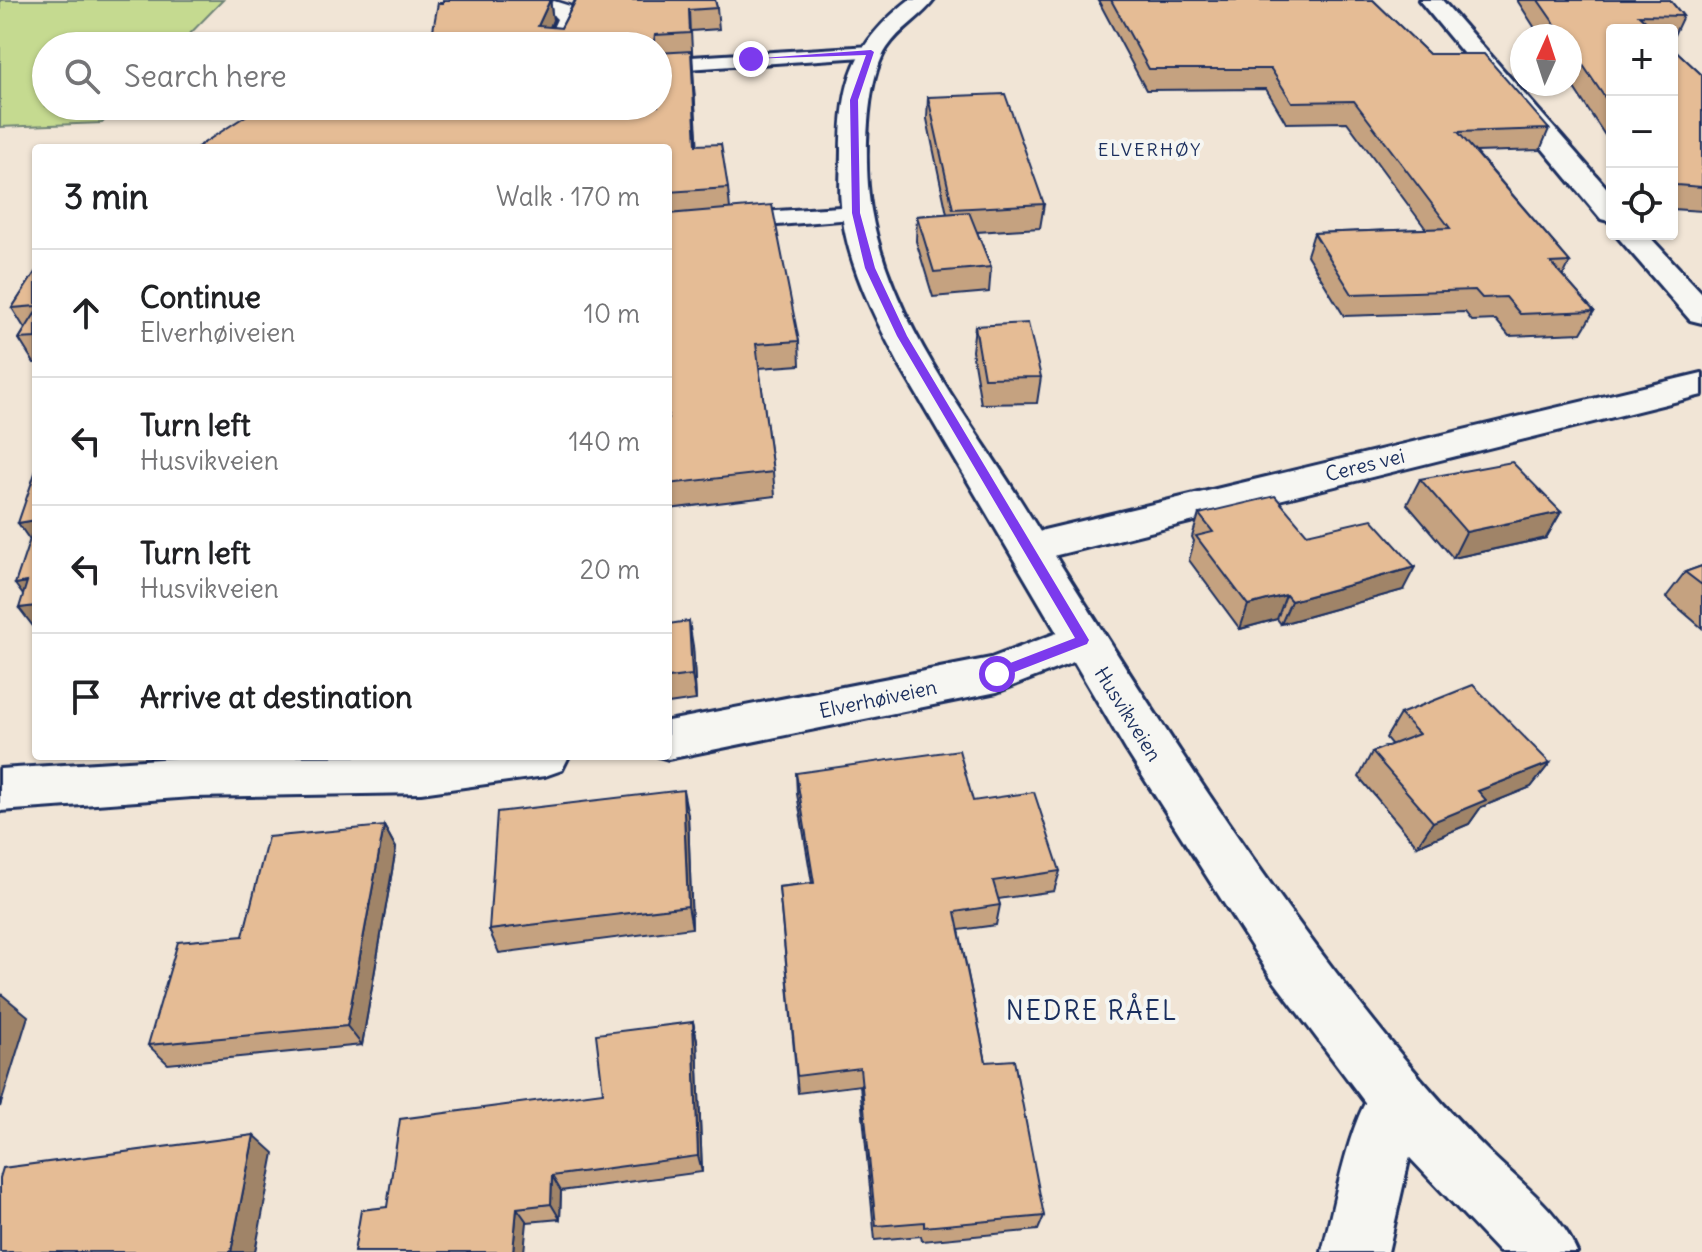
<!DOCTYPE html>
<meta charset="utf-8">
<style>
body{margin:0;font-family:Delius,sans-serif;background:#f6f6f6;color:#202124}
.controls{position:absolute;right:24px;top:24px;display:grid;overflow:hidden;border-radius:8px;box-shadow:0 2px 6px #0004}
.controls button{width:72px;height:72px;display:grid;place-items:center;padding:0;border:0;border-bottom:2px solid #e0e0e0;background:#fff;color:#202124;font:40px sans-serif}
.compass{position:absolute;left:1510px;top:24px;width:72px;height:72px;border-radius:50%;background:#fff;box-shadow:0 2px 6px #0004;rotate:3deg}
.stop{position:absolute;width:24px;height:24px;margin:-18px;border:6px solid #7c3aed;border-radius:50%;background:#fff}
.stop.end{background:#7c3aed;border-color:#fff;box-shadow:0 2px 8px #0008}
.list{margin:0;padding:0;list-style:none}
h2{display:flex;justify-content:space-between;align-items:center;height:104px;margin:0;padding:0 32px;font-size:34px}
h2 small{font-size:26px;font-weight:400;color:#757577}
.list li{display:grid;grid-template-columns:52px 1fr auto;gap:24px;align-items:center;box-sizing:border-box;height:128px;padding:0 32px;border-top:2px solid #e0e0e0}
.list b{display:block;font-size:30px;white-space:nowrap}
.list p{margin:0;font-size:26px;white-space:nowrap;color:#757577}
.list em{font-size:26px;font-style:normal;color:#757577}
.icon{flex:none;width:44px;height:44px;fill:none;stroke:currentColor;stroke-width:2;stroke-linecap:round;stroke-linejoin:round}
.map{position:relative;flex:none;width:1702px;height:1252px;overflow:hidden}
.search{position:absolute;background:#fff;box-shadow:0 2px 6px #0004;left:32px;top:32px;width:640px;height:88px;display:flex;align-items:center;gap:20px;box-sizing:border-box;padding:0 28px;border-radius:44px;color:#757577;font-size:30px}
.panel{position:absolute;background:#fff;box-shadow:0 2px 6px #0004;left:32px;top:144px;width:640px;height:616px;border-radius:8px}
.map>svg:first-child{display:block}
.green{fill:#c5da90;stroke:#708477;stroke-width:2}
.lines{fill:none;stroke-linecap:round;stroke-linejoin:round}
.lane-casing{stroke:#1b2f5e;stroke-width:6}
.street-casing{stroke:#1b2f5e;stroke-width:6}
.secondary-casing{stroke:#1b2f5e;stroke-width:6}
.lane{fill:#f6f6f2;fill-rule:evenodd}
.street{fill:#f6f6f2;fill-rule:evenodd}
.secondary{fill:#f6f6f2;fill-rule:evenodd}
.wall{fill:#c5a280;stroke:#1b2f5e;stroke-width:2}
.shaded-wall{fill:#a08468;stroke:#1b2f5e;stroke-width:2}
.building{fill:#e5bc95;stroke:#1b2f5e;stroke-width:2}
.route{fill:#7c3aed}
.labels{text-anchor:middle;stroke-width:8;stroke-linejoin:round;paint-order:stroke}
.far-neighbourhood-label{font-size:18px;letter-spacing:2px;fill:#1b2f5e;stroke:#f6f6f2}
.street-label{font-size:20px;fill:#1b2f5e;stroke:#f6f6f2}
.near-neighbourhood-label{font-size:26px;letter-spacing:2px;fill:#1b2f5e;stroke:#f6f6f2}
</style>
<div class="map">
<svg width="1702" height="1252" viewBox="0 0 1702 1252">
<rect width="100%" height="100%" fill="#f1e5d6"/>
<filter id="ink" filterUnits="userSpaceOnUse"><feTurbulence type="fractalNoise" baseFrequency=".0125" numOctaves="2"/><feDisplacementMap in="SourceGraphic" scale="16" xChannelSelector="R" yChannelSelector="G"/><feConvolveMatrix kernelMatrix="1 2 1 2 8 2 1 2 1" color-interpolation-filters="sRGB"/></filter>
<g filter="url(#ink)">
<!-- green -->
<polygon class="green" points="0,0 223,0 178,46 46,46 46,106 118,106 102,123 0,127"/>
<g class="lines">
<defs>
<g id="lane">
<polygon points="554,1 570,6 577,19 565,46 545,46 557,19 545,7"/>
<polygon points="871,46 881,52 878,56 658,71 658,59"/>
<polygon points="856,206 865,208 868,213 865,218 668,234 668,218"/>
</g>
<g id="street">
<polygon points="1419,0 1442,0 1612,194 1612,222 1601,219"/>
<polygon points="1615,234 1647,234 1702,293 1702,323 1690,320"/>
<polygon points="1702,373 1702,395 1057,555 1031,567 1016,562 1010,552 1016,542 1044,530"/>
<polygon points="1083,623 1099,628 1105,640 1099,652 997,692 668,759 658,756 668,756 668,721 991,658"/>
<polygon points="569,756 562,770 545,776 421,793 192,797 0,811 0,769 192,757"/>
<path d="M1401,1073L1422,1082L1431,1103L1414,1138L1388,1252H1322C1334,1209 1349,1114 1378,1084C1384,1078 1394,1076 1401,1073Z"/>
</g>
<path id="secondary" d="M909,0H934C921,18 900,28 887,48C864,82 864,170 871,210C890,320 965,412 1022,503C1141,693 1259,883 1402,1056C1429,1089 1458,1121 1488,1151C1519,1182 1560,1211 1577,1252H1499L1394,1141L1271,977L1126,750L900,366C874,316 846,263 841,205C839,187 841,168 841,150C842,81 853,44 909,0Z"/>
</defs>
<!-- lane casing -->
<use href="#lane" class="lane-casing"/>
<!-- street casing -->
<use href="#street" class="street-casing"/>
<!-- secondary casing -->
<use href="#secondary" class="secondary-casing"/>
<!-- lane -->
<use href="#lane" class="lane"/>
<!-- street -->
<use href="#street" class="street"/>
<!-- secondary -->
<use href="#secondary" class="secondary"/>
</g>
<!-- wall -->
<g class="wall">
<polygon points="550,0 553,20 550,27 561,28 575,0 715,0 717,8 719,29 691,31 697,145 728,188 730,209 799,341 800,365 759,368 773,472 775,496 668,509 668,148 658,106 658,46 430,46"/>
<polygon points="1098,0 1373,0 1429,54 1549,129 1540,150 1476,152 1570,262 1563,276 1594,311 1581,333 1509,336 1496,320 1472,321 1465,312 1344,316 1307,255 1314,233 1426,229 1347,122 1286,123 1266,89 1146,90"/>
<polygon points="1517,0 1670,0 1683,16 1673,37 1672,30 1612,30 1612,146 1570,82 1570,36 1540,36"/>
<polygon points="1672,47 1702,75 1702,211 1672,209"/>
<polygon points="928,97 1044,204 1040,228 977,232 991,267 989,292 933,297 916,241 917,216 947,214 927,119"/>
<polygon points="36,271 36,363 34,363 19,339 25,329 12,308"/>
<polygon points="975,326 1041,377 1037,403 981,404 972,351"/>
<polygon points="1420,479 1561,512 1546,538 1453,558 1407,504"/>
<polygon points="1199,514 1307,534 1403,590 1281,624 1277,619 1240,629 1189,560 1194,541 1192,537"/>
<polygon points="1702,566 1702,628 1666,597 1685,572"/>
<polygon points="668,624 693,646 696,700 668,704"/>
<polygon points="1400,714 1550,763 1531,787 1481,807 1469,824 1417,846 1359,777 1372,752 1392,745 1386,738"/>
<polygon points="796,773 973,801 1060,871 1054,891 998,899 1000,905 996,925 959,930 986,1062 1044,1216 1038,1230 922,1241 921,1236 875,1240 860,1085 798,1093 779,887 812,883 797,794"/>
<polygon points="688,815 692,928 499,953 489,930"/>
<polygon points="384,826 396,848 362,1045 168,1064 148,1045 243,936"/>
<polygon points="693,1022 697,1040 702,1172 561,1191 560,1219 527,1222 387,1207 603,1092"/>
</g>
<!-- shaded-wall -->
<g class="shaded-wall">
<polygon points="550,0 553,20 542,46 538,26"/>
<polygon points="691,51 693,72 699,167 696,145"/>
<polygon points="1561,512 1546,538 1453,558 1466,532"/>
<polygon points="36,520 36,549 18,523"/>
<polygon points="1415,567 1403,590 1281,624 1291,601"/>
<polygon points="27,582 36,594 36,630 19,608 31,606 15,584"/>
<polygon points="1286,595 1277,619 1240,629 1248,605"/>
<polygon points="689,621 693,646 696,700 692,675"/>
<polygon points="1550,763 1531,787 1481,807 1469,824 1417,846 1433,822 1478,791"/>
<polygon points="683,790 688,815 692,928 688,906"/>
<polygon points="384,826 396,848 362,1045 347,1026"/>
<polygon points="0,993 28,1016 0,1107"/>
<polygon points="693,1022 697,1040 702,1172 698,1156"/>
<polygon points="254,1135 274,1153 255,1252 231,1252"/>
<polygon points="552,1176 561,1191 560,1219 551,1204"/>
<polygon points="517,1208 527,1222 524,1252 513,1252"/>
</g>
<!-- building -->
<g class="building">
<polygon points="443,0 550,0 538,26 561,28 576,0 715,0 717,8 689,10 690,33 655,35 653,46 430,46 438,3 443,3"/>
<polygon points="1111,0 1373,0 1429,54 1484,54 1549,129 1458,132 1570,262 1551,263 1594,311 1520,314 1506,297 1482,298 1475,290 1352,294 1314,233 1450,228 1354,101 1292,102 1271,69 1149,69"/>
<polygon points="1538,0 1670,0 1683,16 1639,15 1655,30 1612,30 1612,108 1570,46 1570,36 1563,36"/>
<polygon points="1672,47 1702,75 1702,187 1676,185 1672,179"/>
<polygon points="691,51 696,145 721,144 728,188 668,192 668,148 196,148 261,106 658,106 658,53"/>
<polygon points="1005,94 1044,204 953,209 928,97"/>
<polygon points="772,205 799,341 756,344 773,472 668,484 668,214"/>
<polygon points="969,212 991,267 934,272 917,216"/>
<polygon points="36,271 36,306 12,308"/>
<polygon points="36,312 36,338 19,339"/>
<polygon points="1028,323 1041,377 984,378 975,326"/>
<polygon points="1512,462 1561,512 1466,532 1420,479"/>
<polygon points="36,470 36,520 18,523"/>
<polygon points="1275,496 1307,534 1372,519 1415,567 1291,601 1286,595 1248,605 1196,536 1213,532 1199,514"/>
<polygon points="36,521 36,606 19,608 27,582 15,584"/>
<polygon points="1702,566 1702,585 1685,572"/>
<polygon points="689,621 692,675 668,678 668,624"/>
<polygon points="1473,685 1550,763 1478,791 1486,800 1433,822 1372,752 1419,734 1400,714"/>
<polygon points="959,750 973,801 1034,792 1060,871 993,881 1000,905 955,912 986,1062 1014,1060 1044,1216 924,1227 924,1222 876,1226 860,1068 797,1076 779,887 814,883 796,773"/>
<polygon points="683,790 688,906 489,930 497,812"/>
<polygon points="384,826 347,1026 148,1045 178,942 243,936 268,837"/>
<polygon points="693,1022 698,1156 552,1176 551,1204 517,1208 513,1252 354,1252 361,1210 387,1207 400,1119 603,1092 596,1034"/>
<polygon points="254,1135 231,1252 0,1252 0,1178 3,1168"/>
</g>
</g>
<!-- route -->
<polygon class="route" points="871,50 874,52 858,100 860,213 875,268 907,336 1089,640 1087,644 997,679 990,674 992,670 1075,638 897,336 865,268 852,213 850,100 866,55 747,59"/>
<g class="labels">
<!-- far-neighbourhood labels -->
<g class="far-neighbourhood-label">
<text x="1150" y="156">ELVERHØY</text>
</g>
<!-- street labels -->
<g class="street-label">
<text transform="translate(1365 465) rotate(-14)" y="7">Ceres vei</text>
<text transform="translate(878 699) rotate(-12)" y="7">Elverhøiveien</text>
<text transform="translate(1128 714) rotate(58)" y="7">Husvikveien</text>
</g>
<!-- near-neighbourhood labels -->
<g class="near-neighbourhood-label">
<text x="1092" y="1020">NEDRE RÅEL</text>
</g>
</g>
</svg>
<div class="controls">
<button>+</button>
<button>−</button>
<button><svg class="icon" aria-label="locate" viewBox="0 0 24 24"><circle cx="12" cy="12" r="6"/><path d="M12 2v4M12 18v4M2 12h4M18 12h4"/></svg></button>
</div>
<svg class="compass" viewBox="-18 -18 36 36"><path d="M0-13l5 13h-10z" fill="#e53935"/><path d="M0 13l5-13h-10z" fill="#757577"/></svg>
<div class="stop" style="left:997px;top:674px"></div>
<div class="stop end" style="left:751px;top:59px"></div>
<div class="search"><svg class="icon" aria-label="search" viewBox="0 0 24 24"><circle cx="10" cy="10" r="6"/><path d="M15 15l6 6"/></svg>Search here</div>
<section class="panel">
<h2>3 min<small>Walk · 170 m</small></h2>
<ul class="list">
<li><svg class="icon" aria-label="ahead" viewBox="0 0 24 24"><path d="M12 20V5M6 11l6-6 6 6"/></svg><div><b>Continue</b><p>Elverhøiveien</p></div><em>10 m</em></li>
<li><svg class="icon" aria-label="left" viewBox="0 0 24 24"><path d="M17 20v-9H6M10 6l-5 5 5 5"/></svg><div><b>Turn left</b><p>Husvikveien</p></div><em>140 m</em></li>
<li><svg class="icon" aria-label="left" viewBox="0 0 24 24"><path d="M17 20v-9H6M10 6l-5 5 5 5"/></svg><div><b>Turn left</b><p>Husvikveien</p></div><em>20 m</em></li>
<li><svg class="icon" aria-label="arrive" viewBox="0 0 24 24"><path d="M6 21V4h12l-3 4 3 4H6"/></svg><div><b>Arrive at destination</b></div></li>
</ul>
</section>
</div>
